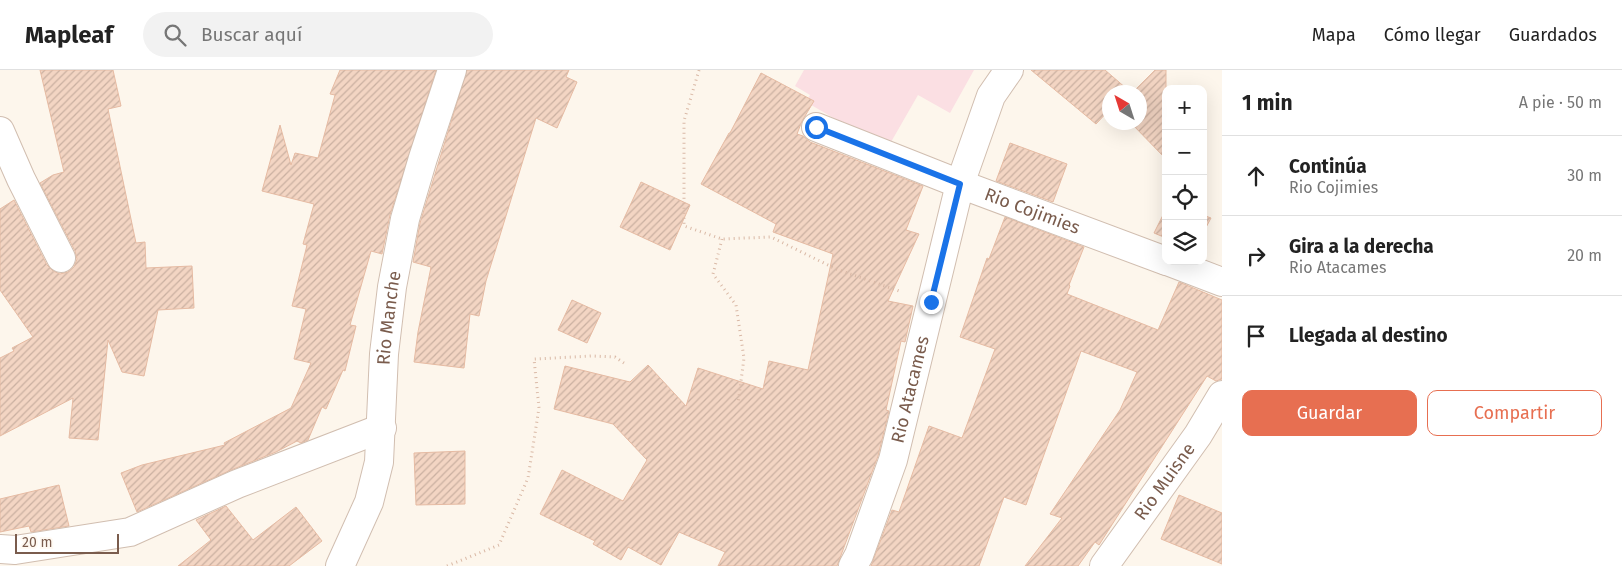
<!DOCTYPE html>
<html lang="es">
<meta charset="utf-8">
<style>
body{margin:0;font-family:"Fira Sans",sans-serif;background:#f2f2f2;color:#222}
.controls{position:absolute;right:15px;top:15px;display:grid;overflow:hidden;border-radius:10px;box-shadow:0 5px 20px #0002}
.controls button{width:45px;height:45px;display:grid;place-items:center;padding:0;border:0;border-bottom:1px solid #e0e0e0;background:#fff;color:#222;font:25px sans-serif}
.compass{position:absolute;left:1102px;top:15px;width:45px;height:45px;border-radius:50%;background:#fff;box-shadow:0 5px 20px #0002;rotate:321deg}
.scale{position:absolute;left:15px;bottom:12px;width:104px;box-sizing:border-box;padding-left:5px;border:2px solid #7a5c4d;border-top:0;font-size:14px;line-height:18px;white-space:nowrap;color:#7a5c4d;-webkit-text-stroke:4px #fffaf3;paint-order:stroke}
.stop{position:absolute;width:15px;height:15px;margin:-11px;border:4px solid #1a73e8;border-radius:50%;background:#fff}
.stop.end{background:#1a73e8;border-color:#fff;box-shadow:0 1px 5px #0008}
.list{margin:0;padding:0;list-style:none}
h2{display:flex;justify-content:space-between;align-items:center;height:65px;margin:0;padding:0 20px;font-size:21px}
h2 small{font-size:16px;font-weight:400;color:#767676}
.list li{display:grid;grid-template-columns:32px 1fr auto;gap:15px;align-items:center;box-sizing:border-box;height:80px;padding:0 20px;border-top:1px solid #e0e0e0}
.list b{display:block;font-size:19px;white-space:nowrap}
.list p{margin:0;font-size:16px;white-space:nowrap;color:#767676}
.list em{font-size:16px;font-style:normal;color:#767676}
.actions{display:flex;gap:10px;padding:15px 20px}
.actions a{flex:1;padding:11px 0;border:1px solid #e76f51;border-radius:10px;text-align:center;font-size:18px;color:#e76f51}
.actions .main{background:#e76f51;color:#fff}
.icon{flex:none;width:28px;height:28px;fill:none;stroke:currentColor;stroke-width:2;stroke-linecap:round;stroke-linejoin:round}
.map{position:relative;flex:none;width:1222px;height:496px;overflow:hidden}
header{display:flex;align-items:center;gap:30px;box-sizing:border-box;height:70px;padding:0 25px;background:#fff;border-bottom:1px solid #e0e0e0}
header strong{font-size:24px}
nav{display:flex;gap:28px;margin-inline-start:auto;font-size:18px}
.search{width:350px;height:45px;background:#f2f2f2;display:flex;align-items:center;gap:12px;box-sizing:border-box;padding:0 18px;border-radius:28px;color:#767676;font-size:19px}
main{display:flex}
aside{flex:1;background:#fff}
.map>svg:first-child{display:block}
.medical{fill:#fbdfe3}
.building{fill:url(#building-hatch);stroke:#e6bba3}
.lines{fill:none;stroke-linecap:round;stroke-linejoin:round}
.street-casing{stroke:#d1beb0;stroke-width:30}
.path{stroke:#d9b8a5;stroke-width:3;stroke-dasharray:1 4;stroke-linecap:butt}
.street{stroke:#fff;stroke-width:28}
.route{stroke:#1a73e8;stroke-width:6}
.labels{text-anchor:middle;stroke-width:4.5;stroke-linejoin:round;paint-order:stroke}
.street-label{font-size:18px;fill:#7a5c4d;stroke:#fffaf3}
</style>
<header>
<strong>Mapleaf</strong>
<div class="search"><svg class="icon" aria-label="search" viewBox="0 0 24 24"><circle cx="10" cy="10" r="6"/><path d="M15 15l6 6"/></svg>Buscar aquí</div>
<nav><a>Mapa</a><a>Cómo llegar</a><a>Guardados</a></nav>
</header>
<main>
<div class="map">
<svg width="1222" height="496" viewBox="0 0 1222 496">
<defs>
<pattern id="building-hatch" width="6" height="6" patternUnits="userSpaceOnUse" patternTransform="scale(1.25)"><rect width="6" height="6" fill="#f3d5c3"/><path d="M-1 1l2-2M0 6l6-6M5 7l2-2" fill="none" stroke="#cab0a1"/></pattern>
</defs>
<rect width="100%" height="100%" fill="#fdf6ec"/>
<!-- medical -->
<polygon class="medical" points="804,0 974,0 950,43 918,25 887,79 806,32 810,25 795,16"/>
<!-- building -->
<g class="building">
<polygon points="40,0 113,0 121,36 108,39 136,173 145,172 146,198 192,196 194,238 158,240 144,306 122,302 108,270 98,370 69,368 73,328 0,366 0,288 14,281 12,278 33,267 0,220 0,139 14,130 47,195 53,201 60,204 68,202 74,197 77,189 75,181 40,113 53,105 64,102"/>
<polygon points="340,0 436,0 390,145 382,184 371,181 350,255 356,256 345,301 343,300 326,339 322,337 308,370 301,373 297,371 276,382 231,400 137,442 121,403 142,395 225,375 224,373 291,338 311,293 294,289 306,239 292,236 307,175 303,174 314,134 262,121 280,55 291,95 295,83 318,88 335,25 330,24"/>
<polygon points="467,0 569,0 566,7 577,12 557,58 536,48 486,211 479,246 470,244 464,298 414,292 418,262 431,197 413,192 420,153"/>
<polygon points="1031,0 1105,0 1127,19 1123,22 1110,22 1110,39 1096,54"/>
<polygon points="1155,0 1166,0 1166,89 1130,52 1140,52 1140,22 1133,22"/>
<polygon points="761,3 814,31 802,51 797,64 803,66 810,72 923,116 906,160 919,164 888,231 913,236 905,272 901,271 886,340 889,341 878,386 837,496 718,496 725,482 679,462 661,495 628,477 621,490 593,474 595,471 540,444 562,400 623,431 647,390 613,354 554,339 565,296 630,312 648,295 686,336 698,298 763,319 769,291 808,300 833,184 773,162 776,154 701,114 729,63 730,63"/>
<polygon points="1010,73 1067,94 1053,132 996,111"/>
<polygon points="641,112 690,135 670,180 620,157"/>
<polygon points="1166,139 1166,168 1154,163"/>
<polygon points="1203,145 1211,148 1203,163"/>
<polygon points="1005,147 1084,177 1069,215 1070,216 1067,224 1158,260 1179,212 1222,230 1222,309 1216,311 1207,306 1099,475 1095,472 1078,496 1025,496 1062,448 1050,444 1120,340 1137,302 1081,281 1026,435 1004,427 979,496 871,496 892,440 899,442 929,356 962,368 995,279 960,267 987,188 989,189"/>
<polygon points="572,230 601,243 587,273 558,260"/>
<polygon points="465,381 465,434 416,435 414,383"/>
<polygon points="59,415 69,456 31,462 29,456 0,462 0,429"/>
<polygon points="1179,425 1222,443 1222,494 1161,469"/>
<polygon points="226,436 253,470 296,437 322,471 289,496 178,496 211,470 196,450"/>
</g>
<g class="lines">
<defs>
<g id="street">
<path id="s1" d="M816,57L960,114L1166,191"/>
<polyline points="0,61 21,109 61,188"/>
<polyline points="1167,191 1222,212"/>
<polyline points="0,479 15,480 130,462 237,414 382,358"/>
<path id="s2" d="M340,496L369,432L379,392L384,284L392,217L405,149L423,88L452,0"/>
<path id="s3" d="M853,496L859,485L893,390L960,114L991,26L1009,0"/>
<path id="s4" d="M1104,496L1198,365L1222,325"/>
</g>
</defs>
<!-- street casing -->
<use href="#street" class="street-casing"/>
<!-- path -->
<g class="path">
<polyline points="699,0 684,51 684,156 722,169 771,167 836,199 902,222"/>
<polyline points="722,169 713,204 736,235 744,288 738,334"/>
<polyline points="447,496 499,475 528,408 539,338 534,289 592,286 615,287 624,293"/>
</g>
<!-- street -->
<use href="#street" class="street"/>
</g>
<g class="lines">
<!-- route -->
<polyline class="route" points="816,57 960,114 931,232"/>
</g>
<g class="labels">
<!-- street labels -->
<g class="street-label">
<text dy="6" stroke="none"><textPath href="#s1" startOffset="232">Rio Cojimies</textPath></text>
<text dy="6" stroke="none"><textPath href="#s2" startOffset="256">Rio Manche</textPath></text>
<text dy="6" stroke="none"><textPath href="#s3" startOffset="186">Rio Atacames</textPath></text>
<text dy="6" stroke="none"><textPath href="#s4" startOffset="104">Rio Muisne</textPath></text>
</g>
</g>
</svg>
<div class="controls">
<button>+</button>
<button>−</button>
<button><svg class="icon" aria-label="locate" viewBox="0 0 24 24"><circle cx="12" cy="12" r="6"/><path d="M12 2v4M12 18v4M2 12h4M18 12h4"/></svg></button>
<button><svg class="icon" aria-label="layers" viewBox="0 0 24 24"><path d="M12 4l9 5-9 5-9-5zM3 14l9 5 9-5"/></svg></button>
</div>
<svg class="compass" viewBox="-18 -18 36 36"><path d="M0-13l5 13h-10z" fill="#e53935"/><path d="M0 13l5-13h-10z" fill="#767676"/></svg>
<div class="scale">20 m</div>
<div class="stop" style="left:816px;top:57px"></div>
<div class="stop end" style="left:931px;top:232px"></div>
</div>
<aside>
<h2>1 min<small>A pie · 50 m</small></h2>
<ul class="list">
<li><svg class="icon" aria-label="ahead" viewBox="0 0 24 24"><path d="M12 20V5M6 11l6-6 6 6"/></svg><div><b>Continúa</b><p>Rio Cojimies</p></div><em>30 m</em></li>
<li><svg class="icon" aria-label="right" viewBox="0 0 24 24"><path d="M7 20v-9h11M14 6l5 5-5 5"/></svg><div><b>Gira a la derecha</b><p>Rio Atacames</p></div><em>20 m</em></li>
<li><svg class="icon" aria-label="arrive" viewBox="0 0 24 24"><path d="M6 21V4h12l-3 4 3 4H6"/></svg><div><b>Llegada al destino</b></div></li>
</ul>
<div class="actions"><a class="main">Guardar</a><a>Compartir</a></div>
</aside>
</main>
